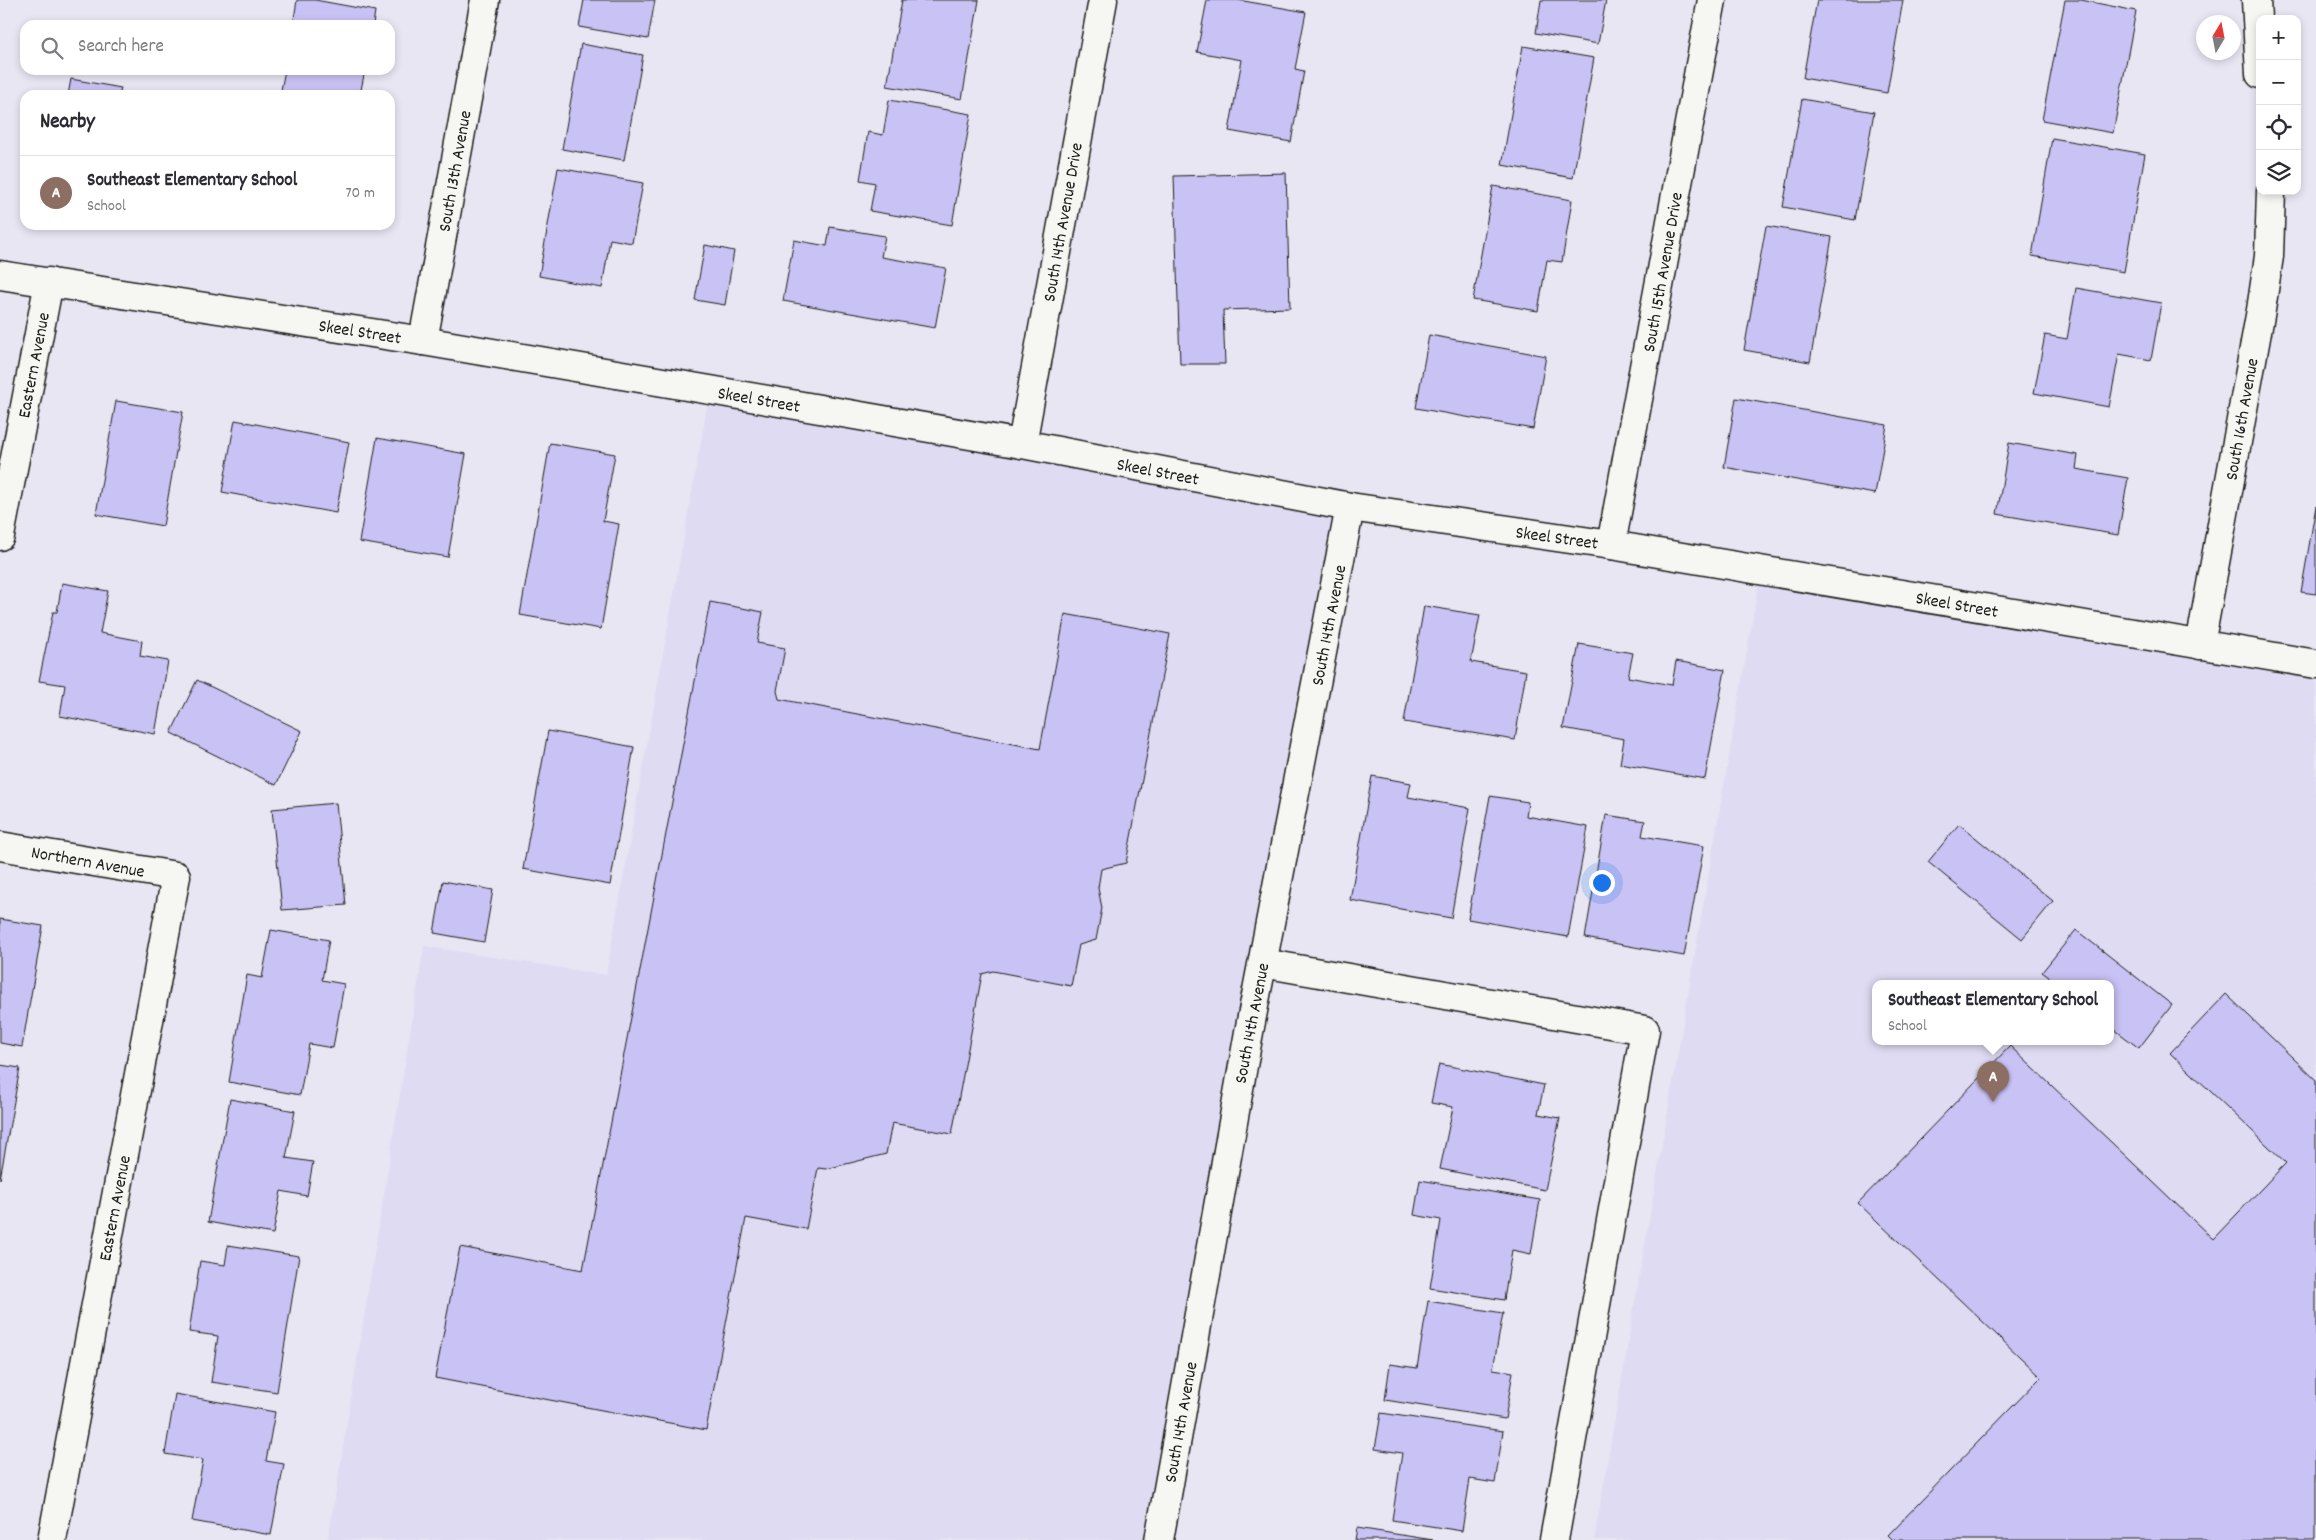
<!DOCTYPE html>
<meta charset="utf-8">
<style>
body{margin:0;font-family:Dekko,sans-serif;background:#f7f7f7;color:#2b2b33}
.controls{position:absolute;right:15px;top:15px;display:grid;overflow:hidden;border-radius:10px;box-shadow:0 2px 8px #0003}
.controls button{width:45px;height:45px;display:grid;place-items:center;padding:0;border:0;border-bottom:1px solid #e1e1e2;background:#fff;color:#2b2b33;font:25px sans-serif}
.compass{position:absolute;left:2196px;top:15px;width:45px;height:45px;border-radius:50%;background:#fff;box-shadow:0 2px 8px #0003;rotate:10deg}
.you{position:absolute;left:1601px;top:882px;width:18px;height:18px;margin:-12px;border:4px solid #fff;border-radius:50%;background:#1a73e8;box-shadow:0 0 0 8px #1a73e833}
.badge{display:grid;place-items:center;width:32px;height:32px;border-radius:50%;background:#1f6fb2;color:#fff;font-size:16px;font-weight:700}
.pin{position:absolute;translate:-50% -41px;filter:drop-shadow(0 1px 2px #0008)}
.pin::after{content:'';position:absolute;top:26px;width:18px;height:15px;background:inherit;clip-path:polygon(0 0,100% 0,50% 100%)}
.popup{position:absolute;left:1872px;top:980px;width:242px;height:65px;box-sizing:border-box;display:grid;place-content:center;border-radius:10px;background:#fff;filter:drop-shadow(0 1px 4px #0005);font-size:16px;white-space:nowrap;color:#7c7c81}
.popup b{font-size:19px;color:#2b2b33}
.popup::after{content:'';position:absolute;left:50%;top:100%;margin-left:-10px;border:10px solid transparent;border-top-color:#fff}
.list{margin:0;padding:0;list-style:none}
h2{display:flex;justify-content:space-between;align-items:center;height:65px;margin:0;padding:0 20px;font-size:21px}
h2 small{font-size:16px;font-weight:400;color:#7c7c81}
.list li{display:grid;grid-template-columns:32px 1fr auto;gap:15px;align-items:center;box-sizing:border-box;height:75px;padding:0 20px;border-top:1px solid #e1e1e2}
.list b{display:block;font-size:19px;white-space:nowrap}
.list p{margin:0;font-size:16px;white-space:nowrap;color:#7c7c81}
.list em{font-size:16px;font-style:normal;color:#7c7c81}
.icon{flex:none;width:28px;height:28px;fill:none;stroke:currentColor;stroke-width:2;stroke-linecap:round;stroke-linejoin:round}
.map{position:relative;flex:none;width:2316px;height:1540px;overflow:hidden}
.search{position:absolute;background:#fff;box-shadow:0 2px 8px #0003;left:20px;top:20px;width:375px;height:55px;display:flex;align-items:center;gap:12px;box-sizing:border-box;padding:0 18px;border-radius:15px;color:#7c7c81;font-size:19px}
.panel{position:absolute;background:#fff;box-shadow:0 2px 8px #0003;left:20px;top:90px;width:375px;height:140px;border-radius:15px}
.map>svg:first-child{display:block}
.built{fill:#dfdbf3;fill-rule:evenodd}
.building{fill:#c9c2f4;stroke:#1c1c1c}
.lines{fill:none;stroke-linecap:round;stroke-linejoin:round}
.street-casing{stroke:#1c1c1c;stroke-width:31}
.street{stroke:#f6f6f2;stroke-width:28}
.labels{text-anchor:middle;stroke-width:5;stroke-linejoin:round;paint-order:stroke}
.street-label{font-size:18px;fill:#1c1c1c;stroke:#f6f6f2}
</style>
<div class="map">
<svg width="2316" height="1540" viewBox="0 0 2316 1540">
<rect width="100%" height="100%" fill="#e8e6f3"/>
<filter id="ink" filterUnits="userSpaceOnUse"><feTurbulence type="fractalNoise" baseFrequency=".02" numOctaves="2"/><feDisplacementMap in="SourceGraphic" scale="10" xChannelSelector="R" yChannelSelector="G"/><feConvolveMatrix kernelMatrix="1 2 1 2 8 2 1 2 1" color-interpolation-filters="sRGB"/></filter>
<g filter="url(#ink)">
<!-- built -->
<g class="built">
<polygon points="710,390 1350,507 1159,1540 328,1540 424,946 606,975"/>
<path d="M1761,570L2316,664V1540H1594ZM1876,983H2110V1041H1876Z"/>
</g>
<!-- building -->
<g class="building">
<polygon points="297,0 315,0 375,11 373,25 293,25"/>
<polygon points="584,0 655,0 648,39 579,27"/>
<polygon points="902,0 979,0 962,99 887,86"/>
<polygon points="1207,0 1238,0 1306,12 1295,69 1304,71 1291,142 1229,131 1242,60 1197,52"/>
<polygon points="1541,0 1606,0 1598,44 1536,33"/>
<polygon points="1817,0 1903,0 1887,93 1803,78"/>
<polygon points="2065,0 2081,0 2136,11 2113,133 2042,120"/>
<polygon points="581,44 643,55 624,160 562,149"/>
<polygon points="1523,46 1594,58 1573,178 1502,165"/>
<polygon points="285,70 365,70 360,95 280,95"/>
<polygon points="71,79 121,88 119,95 68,95"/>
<polygon points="1802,99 1874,112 1855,220 1783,207"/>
<polygon points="889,100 971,114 952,225 870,211 875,183 860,180 868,132 883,135"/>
<polygon points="2052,138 2145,154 2124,272 2032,256"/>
<polygon points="558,168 643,183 632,243 610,239 602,288 539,276"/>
<polygon points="1286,173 1290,308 1223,310 1225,364 1180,364 1174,176"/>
<polygon points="1493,186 1572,200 1562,262 1547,260 1538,311 1473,300"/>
<polygon points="1766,226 1832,237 1810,362 1744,350"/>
<polygon points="830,227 885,236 881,257 946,268 935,328 783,301 794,240 827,246"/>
<polygon points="705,245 734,251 725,305 695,300"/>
<polygon points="2076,288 2161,303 2151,360 2119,354 2109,407 2034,393 2045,335 2067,339"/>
<polygon points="1429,335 1546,356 1533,429 1416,408"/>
<polygon points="1736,398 1887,425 1875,494 1724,467"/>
<polygon points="116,401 183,412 163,526 96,514"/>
<polygon points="235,420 349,442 336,513 222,492"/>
<polygon points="377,438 466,454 448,557 359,542"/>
<polygon points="550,443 615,454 603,521 619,524 601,629 520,615"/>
<polygon points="2009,443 2078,455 2076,469 2128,478 2118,535 1997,514"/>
<polygon points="2316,506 2316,594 2301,592"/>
<polygon points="62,583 108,591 100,633 142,641 140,656 168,661 155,734 60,716 65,685 39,681 53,612 57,612"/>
<polygon points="710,602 763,612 757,643 785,648 777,691 779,699 1040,749 1065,614 1170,634 1126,863 1101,869 1098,888 1102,908 1096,940 1079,945 1071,986 993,971 982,974 952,1134 892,1123 886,1154 826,1169 818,1168 806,1229 746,1218 706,1430 435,1378 460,1247 583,1270"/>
<polygon points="1424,606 1480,615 1471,662 1526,671 1515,740 1404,722"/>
<polygon points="1579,644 1633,653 1628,677 1672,685 1676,661 1725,670 1705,779 1620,764 1624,739 1563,728"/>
<polygon points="197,680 302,731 276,785 171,733"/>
<polygon points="548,731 634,747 610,885 523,869"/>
<polygon points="1372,776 1411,783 1408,797 1470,808 1451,918 1350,900"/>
<polygon points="1490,796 1528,802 1526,816 1588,827 1568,937 1468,919"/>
<polygon points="336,803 346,905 282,910 272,809"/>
<polygon points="1606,815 1645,821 1642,836 1704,846 1684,956 1585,938"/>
<polygon points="1959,824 2053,901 2022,939 1928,862"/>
<polygon points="443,881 493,890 484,942 434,933"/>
<polygon points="0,919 43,926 22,1047 0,1043"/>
<polygon points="271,930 329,940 322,980 344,984 333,1048 309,1044 300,1095 229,1082 247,975 262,978"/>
<polygon points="2076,930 2172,1005 2139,1048 2110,1026 2110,983 2057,983 2042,972"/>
<polygon points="2226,994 2316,1080 2316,1540 1893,1540 1888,1535 2041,1377 1858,1203 2010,1046 2213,1239 2286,1163 2170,1053"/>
<polygon points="1439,1064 1544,1085 1538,1114 1560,1118 1545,1190 1440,1169 1453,1107 1431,1103"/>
<polygon points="0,1065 20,1068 0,1179"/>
<polygon points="230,1099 295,1111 286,1158 313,1162 307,1196 281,1191 273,1234 208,1222"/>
<polygon points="1420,1180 1540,1200 1531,1254 1512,1250 1504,1300 1430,1288 1441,1220 1414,1215"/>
<polygon points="228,1245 299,1256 277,1392 211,1382 218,1336 189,1332 200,1261 225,1265"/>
<polygon points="1428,1301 1503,1313 1493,1369 1513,1372 1505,1419 1385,1400 1390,1364 1417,1368"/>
<polygon points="175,1394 275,1412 266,1461 284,1464 271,1535 192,1521 203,1460 165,1454"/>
<polygon points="1381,1413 1503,1431 1495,1483 1470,1479 1462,1531 1392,1520 1402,1453 1375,1449"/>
<polygon points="1357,1528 1433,1540 1355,1540"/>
</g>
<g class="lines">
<defs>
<g id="street">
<polyline points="2256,0 2260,74"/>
<polyline points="0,275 423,341 710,390 1022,444 1350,507 1611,545 2316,664"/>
<polyline points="423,341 485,0"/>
<polyline points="1022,444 1103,0"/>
<polyline points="0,536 49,282"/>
<polyline points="1611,545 1712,0"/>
<polyline points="2200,645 2261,310 2269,256 2271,191"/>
<polyline points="0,846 176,876 52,1540"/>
<polyline points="1263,963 1645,1030 1554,1540"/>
<polyline points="1159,1540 1249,1032 1350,507"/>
</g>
</defs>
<!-- street casing -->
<use href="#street" class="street-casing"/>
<!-- street -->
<use href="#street" class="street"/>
</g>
</g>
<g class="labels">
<!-- street labels -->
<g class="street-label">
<text transform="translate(454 171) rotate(-80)" y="6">South 13th Avenue</text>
<text transform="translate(1062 222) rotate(-80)" y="6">South 14th Avenue Drive</text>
<text transform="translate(1662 272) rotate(-80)" y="6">South 15th Avenue Drive</text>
<text transform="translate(360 331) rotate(9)" y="6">Skeel Street</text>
<text transform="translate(33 365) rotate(-79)" y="6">Eastern Avenue</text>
<text transform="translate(759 399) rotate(10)" y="6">Skeel Street</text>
<text transform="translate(2241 419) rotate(-80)" y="6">South 16th Avenue</text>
<text transform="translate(1158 471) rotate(11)" y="6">Skeel Street</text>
<text transform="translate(1557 537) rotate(8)" y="6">Skeel Street</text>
<text transform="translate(1957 604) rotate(10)" y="6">Skeel Street</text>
<text transform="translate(1328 625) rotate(-79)" y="6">South 14th Avenue</text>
<text transform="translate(88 861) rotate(10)" y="6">Northern Avenue</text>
<text transform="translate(1251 1023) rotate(-79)" y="6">South 14th Avenue</text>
<text transform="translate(114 1208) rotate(-79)" y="6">Eastern Avenue</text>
<text transform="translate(1180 1422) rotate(-80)" y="6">South 14th Avenue</text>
</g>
</g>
</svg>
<div class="controls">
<button>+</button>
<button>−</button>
<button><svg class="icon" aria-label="locate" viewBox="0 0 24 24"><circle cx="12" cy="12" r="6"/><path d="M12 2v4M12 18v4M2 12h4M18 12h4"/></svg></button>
<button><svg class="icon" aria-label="layers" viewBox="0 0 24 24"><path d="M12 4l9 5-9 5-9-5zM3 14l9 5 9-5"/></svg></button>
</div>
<svg class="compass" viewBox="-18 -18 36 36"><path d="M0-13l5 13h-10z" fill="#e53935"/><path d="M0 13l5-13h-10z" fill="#7c7c81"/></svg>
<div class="you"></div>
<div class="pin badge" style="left:1993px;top:1102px;background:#8d6e63">A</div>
<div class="popup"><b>Southeast Elementary School</b>School</div>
<div class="search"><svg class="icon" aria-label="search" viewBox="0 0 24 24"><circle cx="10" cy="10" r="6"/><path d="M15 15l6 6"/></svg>Search here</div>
<section class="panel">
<h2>Nearby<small></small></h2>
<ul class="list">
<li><span class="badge" style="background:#8d6e63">A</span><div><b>Southeast Elementary School</b><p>School</p></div><em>70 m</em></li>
</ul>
</section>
</div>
